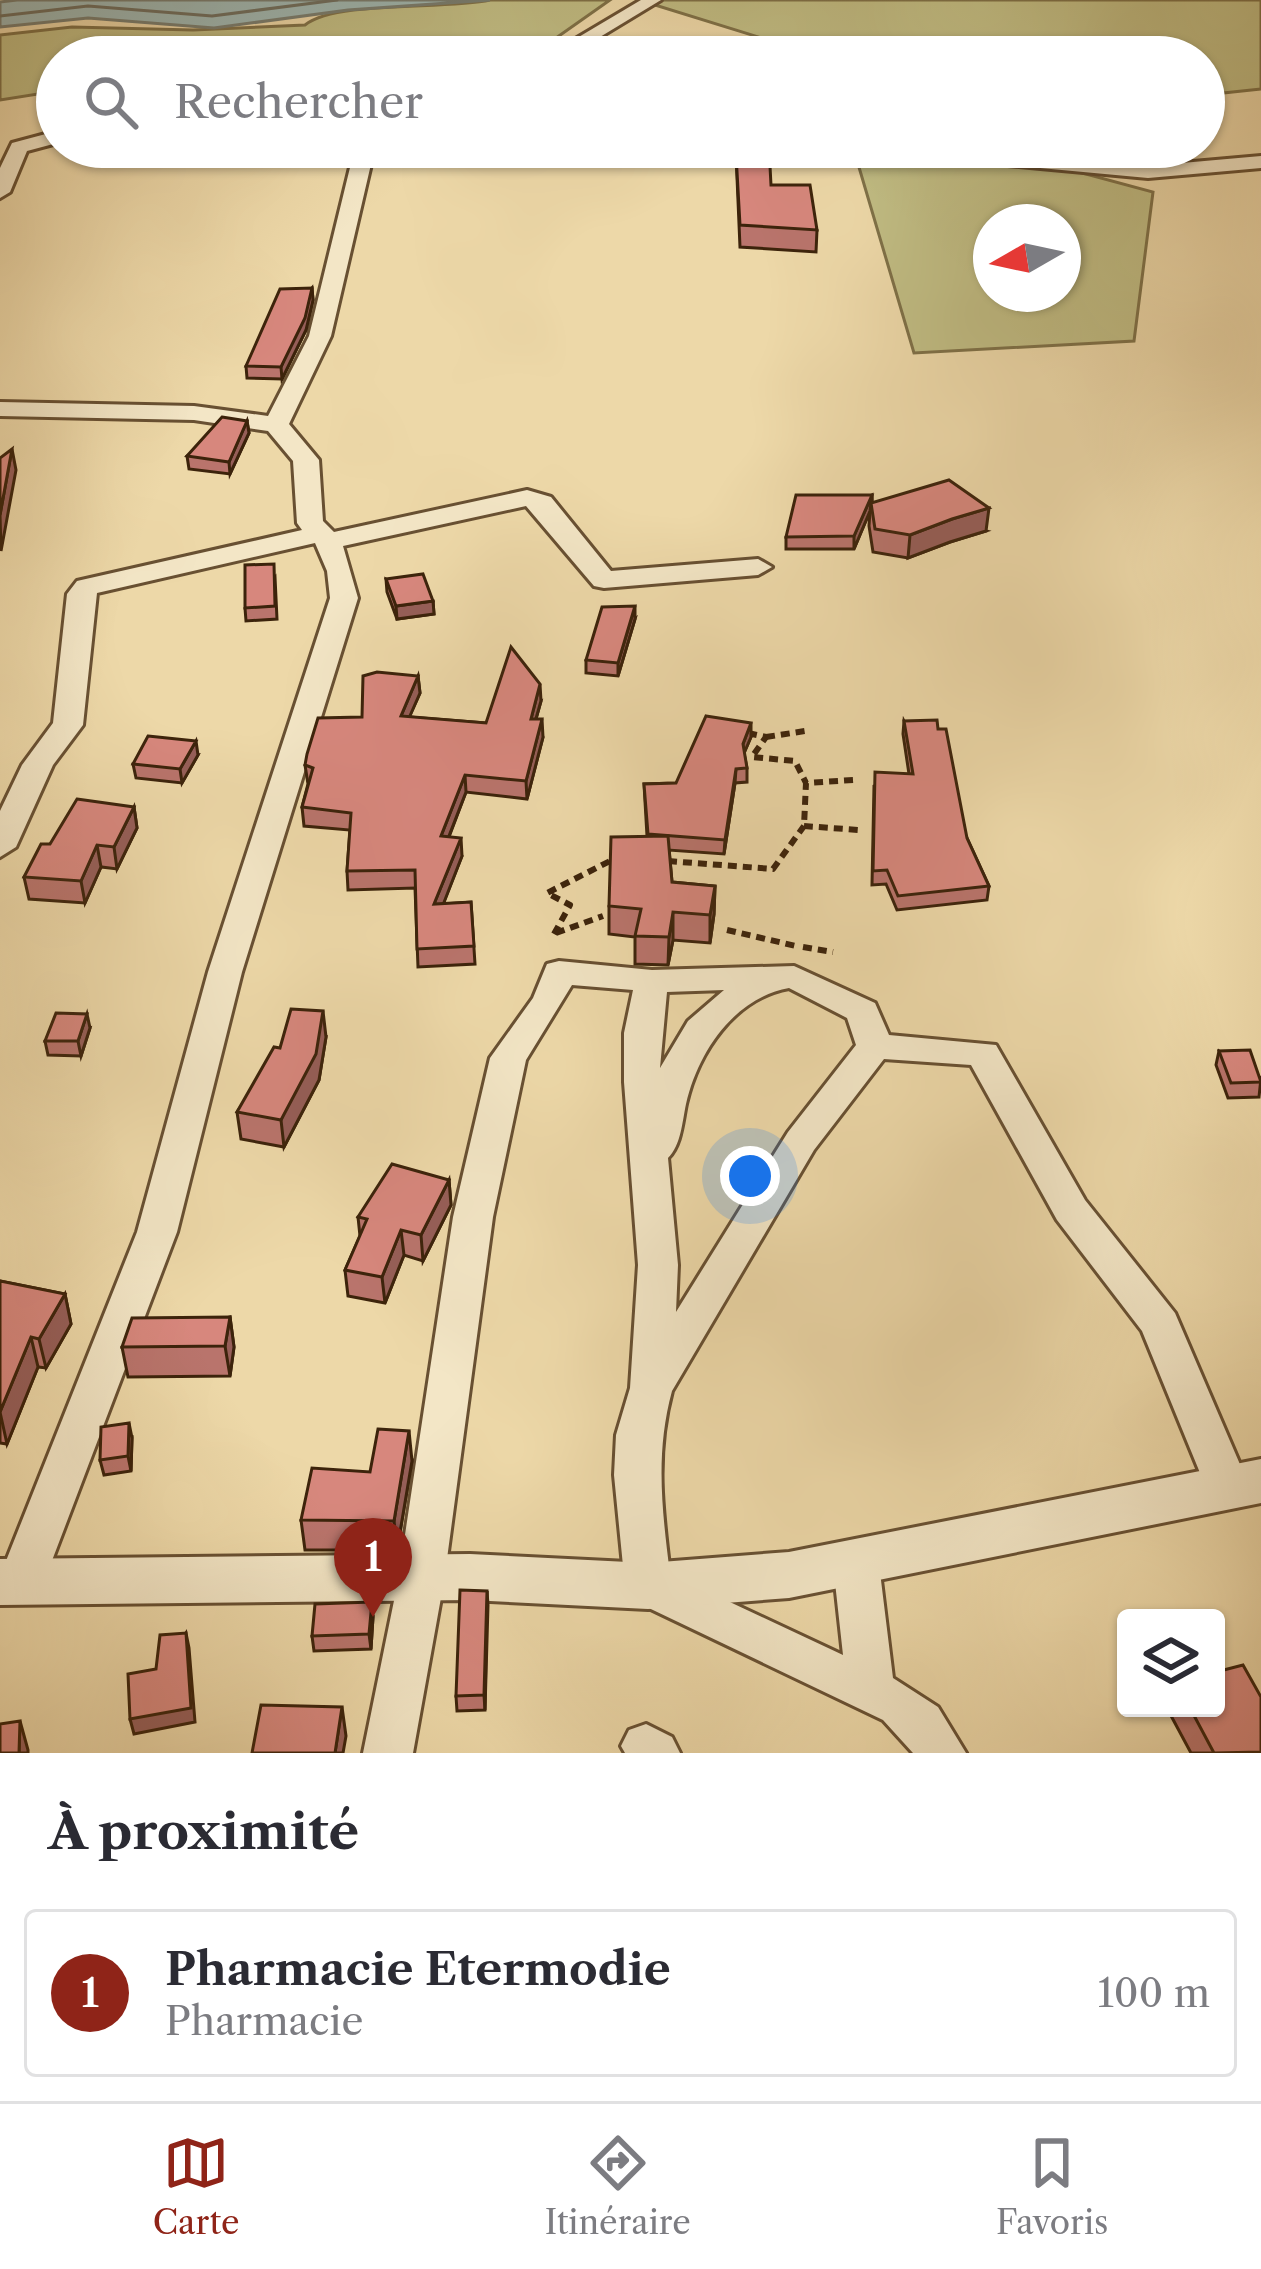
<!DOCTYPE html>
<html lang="fr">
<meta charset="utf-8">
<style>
body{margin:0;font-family:"Libre Caslon Text",serif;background:#f7f7f7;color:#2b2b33}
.controls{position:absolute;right:36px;bottom:36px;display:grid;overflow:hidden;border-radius:12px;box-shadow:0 3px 9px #0004}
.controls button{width:108px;height:108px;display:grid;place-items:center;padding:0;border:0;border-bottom:3px solid #e1e1e2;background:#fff;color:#2b2b33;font:60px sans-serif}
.compass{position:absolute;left:973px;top:204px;width:108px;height:108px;border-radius:50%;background:#fff;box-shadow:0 3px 9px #0004;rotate:261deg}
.you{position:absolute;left:750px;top:1176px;width:42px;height:42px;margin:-30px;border:9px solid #fff;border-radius:50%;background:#1a73e8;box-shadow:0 0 0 18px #1a73e833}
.badge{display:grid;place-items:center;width:78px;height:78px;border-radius:50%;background:#8f2418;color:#fff;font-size:39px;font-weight:700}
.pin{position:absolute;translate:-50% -99px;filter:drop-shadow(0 3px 6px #0008)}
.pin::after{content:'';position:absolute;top:63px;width:42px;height:36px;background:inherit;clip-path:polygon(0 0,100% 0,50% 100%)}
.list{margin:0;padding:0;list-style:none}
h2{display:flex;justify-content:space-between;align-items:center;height:156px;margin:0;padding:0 48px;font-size:51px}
h2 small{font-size:39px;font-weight:400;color:#7c7c81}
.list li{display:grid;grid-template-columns:78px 1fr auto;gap:36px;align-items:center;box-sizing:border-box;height:168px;margin:0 24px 24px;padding:0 24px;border:3px solid #e1e1e2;border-radius:12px}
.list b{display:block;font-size:45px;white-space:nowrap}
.list p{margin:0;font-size:39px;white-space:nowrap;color:#7c7c81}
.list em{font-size:39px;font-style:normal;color:#7c7c81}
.icon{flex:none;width:66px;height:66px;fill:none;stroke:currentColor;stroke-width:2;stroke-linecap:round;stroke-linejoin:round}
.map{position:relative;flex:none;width:1261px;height:1753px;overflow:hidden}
.search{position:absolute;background:#fff;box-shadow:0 3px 9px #0004;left:36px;right:36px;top:36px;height:132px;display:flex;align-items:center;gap:30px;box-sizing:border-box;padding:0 42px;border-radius:66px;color:#7c7c81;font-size:45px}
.sheet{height:348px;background:#fff}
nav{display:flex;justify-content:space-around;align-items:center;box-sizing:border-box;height:168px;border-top:3px solid #e1e1e2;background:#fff;font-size:33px;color:#7c7c81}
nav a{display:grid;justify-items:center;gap:6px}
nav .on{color:#8f2418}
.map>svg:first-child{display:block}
.green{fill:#c0bc83;stroke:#7e7047;stroke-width:3;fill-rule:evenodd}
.water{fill:#9db7b3;stroke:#767c70;stroke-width:3}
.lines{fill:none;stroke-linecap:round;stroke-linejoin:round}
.shore{stroke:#6c6d5f;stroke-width:3}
.minor-casing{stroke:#685032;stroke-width:6}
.tertiary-casing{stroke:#685032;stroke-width:6}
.path{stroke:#3c230b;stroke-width:6;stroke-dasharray:9 6;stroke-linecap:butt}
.minor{fill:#f3e6c6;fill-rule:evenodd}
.tertiary{fill:#f3e6c6;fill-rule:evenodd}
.wall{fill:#b9746c;stroke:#3c230b;stroke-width:3}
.shaded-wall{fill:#965e58;stroke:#3c230b;stroke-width:3}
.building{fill:#d7877d;stroke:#3c230b;stroke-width:3}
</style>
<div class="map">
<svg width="1261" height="1753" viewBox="0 0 1261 1753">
<rect width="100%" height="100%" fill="#edd8a8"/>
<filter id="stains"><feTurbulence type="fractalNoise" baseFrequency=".00167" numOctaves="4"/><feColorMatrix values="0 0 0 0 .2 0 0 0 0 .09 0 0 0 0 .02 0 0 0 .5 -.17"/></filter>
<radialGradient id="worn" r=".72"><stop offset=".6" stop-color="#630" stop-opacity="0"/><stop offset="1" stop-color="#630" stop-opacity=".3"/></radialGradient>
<!-- green -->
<g class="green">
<path d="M490,0H610L529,57H57V91L0,100V35L72,27L193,30L305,25C337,0 445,10 490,0Z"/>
<polygon points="639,0 1261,0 1261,89 1204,95 1204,57 823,57"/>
<path d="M853,147H986L1153,192L1134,341L914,353ZM991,222H1063V294H991Z"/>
</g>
<!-- water -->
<polygon class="water" points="490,0 348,10 214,28 88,18 0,27 0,2 17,0"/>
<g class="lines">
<!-- shore -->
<polyline class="shore" points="0,16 88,6 212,16 337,0"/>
<defs>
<g id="minor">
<polygon points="641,0 661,0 567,57 545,57"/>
<polygon points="57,131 57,143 27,151 10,192 0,198 0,168 12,143"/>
<polygon points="355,147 375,147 331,336 289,424 319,460 323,521 334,532 527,490 551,497 611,571 758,559 772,567 758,575 604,588 594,586 526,506 343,546 358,598 242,972 177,1232 45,1579 38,1593 22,1599 6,1593 0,1576 137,1232 208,972 330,598 327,571 315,543 97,593 83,725 53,765 16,847 0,857 0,811 22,765 53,723 67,594 77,581 302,530 297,523 293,461 268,431 194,420 0,416 0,402 194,406 268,416 309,336"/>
<polygon points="580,147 623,152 964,149 1148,166 1261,156 1261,168 1148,178 964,161 623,164 593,160"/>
<path d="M559,961L652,970L794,966L875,1003L889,1035L996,1045L1085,1200L1175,1313L1251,1490L1245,1503L1229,1508L1213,1503L1207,1490L1142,1331L1057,1220L971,1065L884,1059L814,1150L672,1391C655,1454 662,1510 670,1574L843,1655L833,1564L840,1550L856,1544L872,1550L879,1564L893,1678L938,1707L966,1753H913L883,1720L632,1600L625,1586L614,1475L616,1435L630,1388L638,1265L624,1082V1033L633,990L572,985L526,1060L493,1217L444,1581L413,1753H363L398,1581L453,1217L490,1058L533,998L547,964ZM789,988L847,1018L856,1045L788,1132L676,1312L678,1265L668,1158C681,1145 682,1123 686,1104C698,1052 734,998 789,988ZM724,990L688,1021L660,1068L667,992Z"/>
<polygon points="646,1724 672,1737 680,1753 625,1753 621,1746 629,1730"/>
</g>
<polygon id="tertiary" points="1261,1459 1261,1503 789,1598 648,1609 470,1600 0,1605 0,1559 470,1554 648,1563 789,1552"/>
</defs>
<!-- minor casing -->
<use href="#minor" class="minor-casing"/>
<!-- tertiary casing -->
<use href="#tertiary" class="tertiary-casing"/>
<!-- path -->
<g class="path">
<polyline points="748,733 766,737 752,757 795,761 806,783"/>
<polyline points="766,737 805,731"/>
<polyline points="853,780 806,783 804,826 859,830"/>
<polyline points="668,861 773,869 804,826"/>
<polyline points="727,930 796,946"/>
<polyline points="556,933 603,916"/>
<polyline points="554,934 570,905 547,893 618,857"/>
<polyline points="803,947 833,952"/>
</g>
<!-- minor -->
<use href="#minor" class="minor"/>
<!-- tertiary -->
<use href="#tertiary" class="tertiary"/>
</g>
<!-- wall -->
<g class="wall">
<polygon points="736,154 771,185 817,230 816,252 740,247"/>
<polygon points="312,288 313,300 306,330 282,379 247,378 246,366"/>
<polygon points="247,421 249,433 230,474 189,469 187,456"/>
<polygon points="872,495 872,503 986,531 950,542 908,558 873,552 869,526 870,511 854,549 786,549 786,537"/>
<polygon points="275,577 277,619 246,621 245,608"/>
<polygon points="386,579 433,601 434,614 397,619 387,592"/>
<polygon points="635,619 618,676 586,673 586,660"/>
<polygon points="418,676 420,693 409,717 486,723 541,701 536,719 543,737 527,799 466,792 449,837 462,856 443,904 471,902 475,964 418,967 415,888 348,890 347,871 350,830 304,826 302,807 308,784 305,765 362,717"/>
<polygon points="904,721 967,838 989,886 987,900 897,910 886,884 872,885 874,786 909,774 903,734"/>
<polygon points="751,737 744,753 747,768 747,782 735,783 724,854 669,850 672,882 715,886 714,914 710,943 673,940 668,965 635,964 635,937 609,934 609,906 647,836 644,784 676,783"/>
<polygon points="198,755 182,783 136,778 133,764"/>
<polygon points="134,807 137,828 117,869 101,867 85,903 29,899 24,877 50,844"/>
<polygon points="90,1028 81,1056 48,1055 45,1041"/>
<polygon points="326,1037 319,1080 284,1147 241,1139 237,1112 280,1048"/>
<polygon points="1219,1051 1261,1078 1259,1097 1228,1098 1216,1065"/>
<polygon points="449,1180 451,1205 423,1261 404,1255 385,1303 348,1296 345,1270 360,1236 358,1217"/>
<polygon points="0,1281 65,1294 71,1324 46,1368 38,1367 7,1444 0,1443"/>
<polygon points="230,1317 234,1347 230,1376 128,1377 122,1347"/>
<polygon points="132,1438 131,1471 104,1475 100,1460"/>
<polygon points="412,1461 397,1550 305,1550 301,1520"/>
<polygon points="487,1591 485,1710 457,1711 456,1696"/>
<polygon points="373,1617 371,1649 314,1651 312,1636"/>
<polygon points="1170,1708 1216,1708 1261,1753 1191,1753 1169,1712"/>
</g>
<!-- shaded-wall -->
<g class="shaded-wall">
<polygon points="312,288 313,300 306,330 282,379 281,367"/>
<polygon points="247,421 249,433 230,474 229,462"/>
<polygon points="12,449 16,470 1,551 0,515"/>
<polygon points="872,495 872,507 871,503 870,511 854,549 854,536"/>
<polygon points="989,508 986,531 950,542 908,558 910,535 952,519"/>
<polygon points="433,601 434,614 397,619 396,606"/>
<polygon points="635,606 635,619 618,676 618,663"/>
<polygon points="418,676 420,693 402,734 401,716"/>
<polygon points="540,684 541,701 531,736 531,719"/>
<polygon points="542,719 543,737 527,799 526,781"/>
<polygon points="751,723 751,737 742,758 743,744"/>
<polygon points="196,741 198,755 182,783 180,769"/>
<polygon points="736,769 735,783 724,854 725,840"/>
<polygon points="465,775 466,792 442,854 441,836"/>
<polygon points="134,807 137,828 117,869 114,847"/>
<polygon points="461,838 462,856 436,923 434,904"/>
<polygon points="97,845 101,867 85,903 81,881"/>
<polygon points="715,886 714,914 710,943 710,915"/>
<polygon points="673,912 673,940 668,965 669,937"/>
<polygon points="323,1011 326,1037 319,1080 284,1147 281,1120"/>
<polygon points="87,1014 90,1028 81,1056 78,1041"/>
<polygon points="449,1180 451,1205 423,1261 421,1235"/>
<polygon points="401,1230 404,1255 385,1303 382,1277"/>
<polygon points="65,1294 71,1324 46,1368 39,1339"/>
<polygon points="230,1317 234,1347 230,1376 225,1346"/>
<polygon points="31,1337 38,1367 7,1444 0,1412"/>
<polygon points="129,1423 132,1438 131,1471 128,1456"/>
<polygon points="409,1431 412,1461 397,1550 394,1521"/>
<polygon points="487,1591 488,1605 485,1710 484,1695"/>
<polygon points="372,1602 373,1617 371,1649 369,1634"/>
<polygon points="186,1633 189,1648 195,1722 134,1734 130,1719"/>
<polygon points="342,1707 346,1736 343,1753 335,1753"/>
<polygon points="20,1721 28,1750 28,1753 19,1753"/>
</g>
<!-- building -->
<g class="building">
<polygon points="741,147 769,147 771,185 810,185 817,230 740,225 736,154"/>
<polygon points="312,288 305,318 281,367 246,366 280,289"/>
<polygon points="222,417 247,421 229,462 187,456"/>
<polygon points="12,449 0,515 0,458"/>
<polygon points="949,480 989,508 952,519 910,535 875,529 871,503"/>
<polygon points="796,495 872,495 854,536 786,537"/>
<polygon points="274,564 275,606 245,608 245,565"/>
<polygon points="423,574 433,601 396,606 386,579"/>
<polygon points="635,606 618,663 586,660 602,607"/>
<polygon points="511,647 540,684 531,719 542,719 526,781 465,775 441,836 461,838 434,904 471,902 474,946 417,949 415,870 347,871 351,813 302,807 313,768 305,765 307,754 318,718 362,717 363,676 377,672 418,676 401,716 486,723"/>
<polygon points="706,716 751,723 743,744 747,768 736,769 725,840 648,834 644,784 676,783"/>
<polygon points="937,720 938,729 946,729 967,838 989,886 898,896 887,870 873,871 875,772 913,774 904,721"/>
<polygon points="148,736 196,741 180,769 133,764"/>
<polygon points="77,799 134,807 114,847 97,845 81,881 24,877 41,844 50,844"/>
<polygon points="668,836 672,882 715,886 710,915 673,912 669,937 635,936 641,909 609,906 611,837"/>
<polygon points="291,1009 323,1011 316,1054 281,1120 237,1112 274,1047 280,1048"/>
<polygon points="56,1013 87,1014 78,1041 45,1041"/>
<polygon points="1250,1050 1261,1082 1231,1083 1219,1051"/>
<polygon points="392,1164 449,1180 421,1235 401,1230 382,1277 345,1270 367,1219 358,1217"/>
<polygon points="0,1281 65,1294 39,1339 31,1337 0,1412"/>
<polygon points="230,1317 225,1346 122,1347 132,1318"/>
<polygon points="129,1423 128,1456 100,1460 101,1427"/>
<polygon points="378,1429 409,1431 394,1521 301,1520 312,1468 370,1472"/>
<polygon points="460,1590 487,1591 484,1695 456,1696"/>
<polygon points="372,1602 369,1634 312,1636 315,1604"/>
<polygon points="186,1633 191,1708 130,1719 128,1674 156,1669 160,1635"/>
<polygon points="1243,1665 1261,1697 1261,1752 1214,1753 1190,1708 1216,1708 1216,1672"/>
<polygon points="261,1705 342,1707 335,1753 252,1753"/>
<polygon points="20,1721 19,1753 0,1753 0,1724"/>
</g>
<rect width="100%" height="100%" filter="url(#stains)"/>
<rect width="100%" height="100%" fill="url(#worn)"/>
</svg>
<div class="controls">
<button><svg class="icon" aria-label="layers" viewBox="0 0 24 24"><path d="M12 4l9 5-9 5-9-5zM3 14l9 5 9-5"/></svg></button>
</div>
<svg class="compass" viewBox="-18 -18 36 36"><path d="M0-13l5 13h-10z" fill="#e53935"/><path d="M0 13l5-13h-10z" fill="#7c7c81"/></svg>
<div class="you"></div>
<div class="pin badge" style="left:373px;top:1617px">1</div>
<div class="search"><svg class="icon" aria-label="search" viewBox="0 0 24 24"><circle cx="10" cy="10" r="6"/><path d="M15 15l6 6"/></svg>Rechercher</div>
</div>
<section class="sheet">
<h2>À proximité<small></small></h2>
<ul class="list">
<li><span class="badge">1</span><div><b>Pharmacie Etermodie</b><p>Pharmacie</p></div><em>100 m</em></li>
</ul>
</section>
<nav>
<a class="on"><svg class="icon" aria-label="map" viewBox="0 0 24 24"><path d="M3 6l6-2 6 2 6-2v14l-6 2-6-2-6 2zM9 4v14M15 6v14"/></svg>Carte</a>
<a><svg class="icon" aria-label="directions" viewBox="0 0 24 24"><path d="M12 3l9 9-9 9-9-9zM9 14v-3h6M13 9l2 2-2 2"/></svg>Itinéraire</a>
<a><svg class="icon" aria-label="saved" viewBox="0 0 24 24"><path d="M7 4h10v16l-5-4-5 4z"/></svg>Favoris</a>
</nav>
